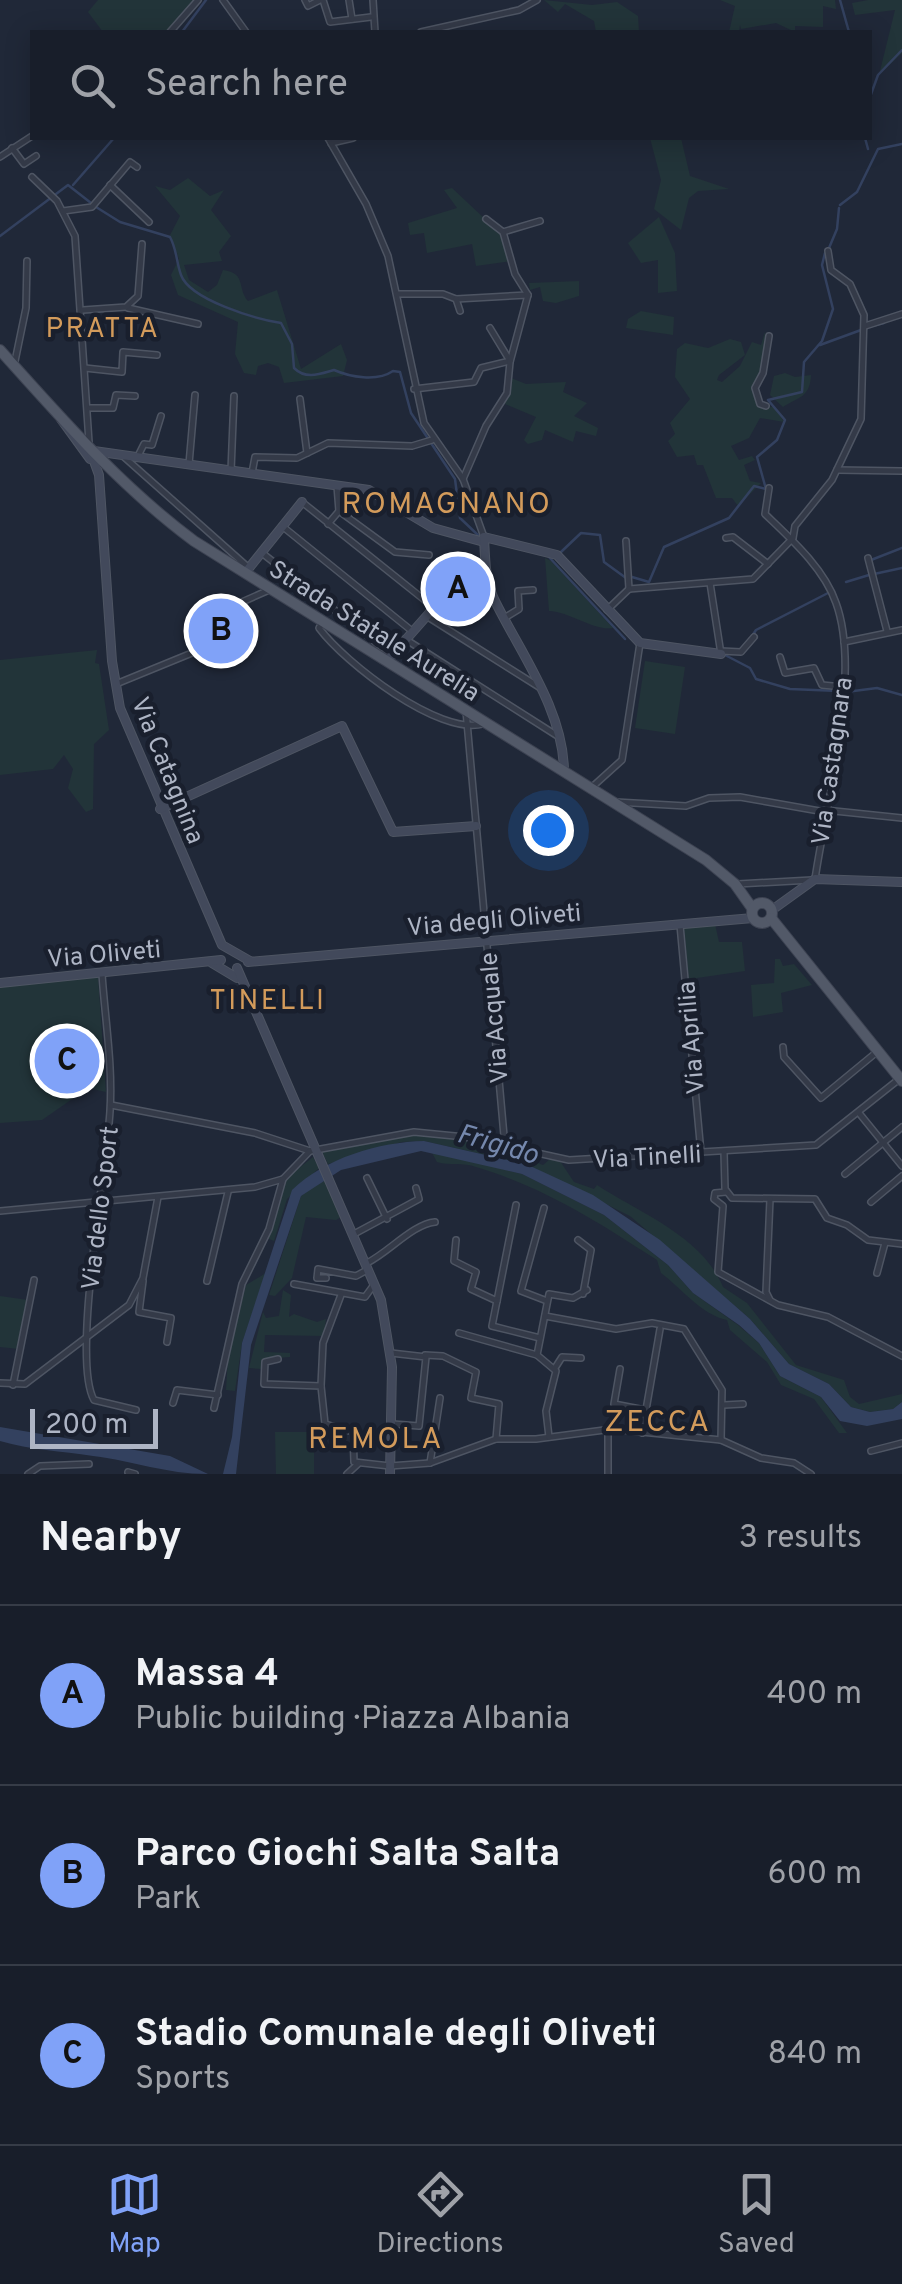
<!DOCTYPE html>
<meta charset="utf-8">
<style>
body{margin:0;font-family:Overpass,sans-serif;background:#252b36;color:#f1f3f6}
.scale{position:absolute;left:30px;bottom:25px;width:128px;box-sizing:border-box;padding-left:10px;border:5px solid #aeb5c5;border-top:0;font-size:28px;line-height:35px;white-space:nowrap;color:#aeb5c5;-webkit-text-stroke:8px #191f2d;paint-order:stroke}
.you{position:absolute;left:548px;top:830px;width:35px;height:35px;margin:-25px;border:8px solid #fff;border-radius:50%;background:#1a73e8;box-shadow:0 0 0 15px #1a73e833}
.badge{display:grid;place-items:center;width:65px;height:65px;border-radius:50%;background:#80a2f8;color:#111;font-size:32px;font-weight:700}
.pin{position:absolute;translate:-50% -50%;border:5px solid #fff;box-shadow:0 2px 10px #0006}
.list{margin:0;padding:0;list-style:none}
h2{display:flex;justify-content:space-between;align-items:center;height:130px;margin:0;padding:0 40px;font-size:42px}
h2 small{font-size:32px;font-weight:400;color:#9fa2a8}
.list li{display:grid;grid-template-columns:65px 1fr auto;gap:30px;align-items:center;box-sizing:border-box;height:180px;padding:0 40px;border-top:2px solid #363c47}
.list b{display:block;font-size:38px;white-space:nowrap}
.list p{margin:0;font-size:32px;white-space:nowrap;color:#9fa2a8}
.list em{font-size:32px;font-style:normal;color:#9fa2a8}
.icon{flex:none;width:55px;height:55px;fill:none;stroke:currentColor;stroke-width:2;stroke-linecap:round;stroke-linejoin:round}
.map{position:relative;flex:none;width:902px;height:1474px;overflow:hidden}
.search{position:absolute;background:#181e2a;box-shadow:0 5px 25px #0003;left:30px;right:30px;top:30px;height:110px;display:flex;align-items:center;gap:25px;box-sizing:border-box;padding:0 35px;border-radius:0px;color:#9fa2a8;font-size:38px}
.sheet{height:670px;background:#181e2a}
nav{display:flex;justify-content:space-around;align-items:center;box-sizing:border-box;height:140px;border-top:2px solid #363c47;background:#181e2a;font-size:28px;color:#9fa2a8}
nav a{display:grid;justify-items:center;gap:5px}
nav .on{color:#80a2f8}
.map>svg:first-child{display:block}
.green{fill:#223439}
.water{fill:#33415f}
.lines{fill:none;stroke-linecap:round;stroke-linejoin:round}
.stream{stroke:#33415f;stroke-width:2.5}
.street-casing{stroke:#4e5563;stroke-width:8}
.secondary-casing{stroke:#4e5563;stroke-width:10}
.primary-casing{stroke:#3d4352;stroke-width:12}
.street{stroke:#343a48;stroke-width:5}
.secondary{stroke:#42495b;stroke-width:8}
.primary{stroke:#525968;stroke-width:10}
.labels{text-anchor:middle;stroke-width:9;stroke-linejoin:round;paint-order:stroke}
.street-label{font-size:25px;fill:#aeb5c5;stroke:#191f2d}
.neighbourhood-label{font-size:28px;letter-spacing:2.5px;fill:#d39b5b;stroke:#191f2d}
.water-label{font-size:28px;font-style:italic;fill:#7588ad;stroke:#191f2d}
.quarter-label{font-size:30px;letter-spacing:2.5px;fill:#d39b5b;stroke:#191f2d}
</style>
<div class="map">
<svg width="902" height="1474" viewBox="0 0 902 1474">
<rect width="100%" height="100%" fill="#202838"/>
<!-- green -->
<g class="green">
<polygon points="98,0 196,0 167,32 103,32 88,12"/>
<polygon points="544,0 592,5 617,2 638,16 639,32 596,32 594,21 565,4 558,12"/>
<polygon points="720,0 835,0 836,9 823,6 823,27 795,26 795,32 776,23 741,29 740,25 739,32 729,32 735,6"/>
<polygon points="868,0 902,0 902,53 879,75 895,10 855,15 852,3"/>
<polygon points="650,138 681,138 690,176 729,189 698,191 689,198 681,230 654,209 661,180"/>
<path d="M188,178L210,196L224,190L211,210L231,236L219,252L222,261L184,265L189,280L208,292L217,285L223,270C247,273 237,289 248,301L277,290L301,369L341,344L347,360L343,376L284,383L279,367L268,363L258,366L256,375L244,373L235,354L238,322L178,295L171,275L179,259L170,235L180,216L155,186L170,190Z"/>
<polygon points="452,188 501,234 511,261 476,266 472,244 427,253 424,233 410,235 408,223 457,208 444,190"/>
<polygon points="659,217 675,253 677,291 658,293 658,260 641,263 628,243"/>
<polygon points="579,281 579,296 556,303 543,301 540,287 530,290 529,283"/>
<polygon points="641,311 674,317 673,335 626,328 628,319"/>
<polygon points="765,332 769,352 754,395 758,406 775,407 784,422 760,418 749,438 731,446 739,460 752,456 755,460 744,465 750,481 761,483 738,506 732,498 716,498 703,465 697,465 694,455 677,457 668,441 675,434 670,423 690,399 675,377 677,349 685,343 708,348 730,339 741,342 745,355 719,375 717,380 722,382 740,366 752,342 761,345"/>
<path d="M785,373L795,377L811,375C810,398 798,397 783,407L770,395L774,376Z"/>
<polygon points="511,378 526,384 566,382 563,392 587,403 574,416 598,428 596,436 576,431 573,442 545,430 542,440 528,444 524,440 536,417 505,404"/>
<path d="M545,558L551,561L613,628C593,631 571,612 549,611Z"/>
<polygon points="97,650 95,663 99,664 109,730 94,744 93,809 86,812 68,788 73,769 64,755 53,769 0,775 0,660"/>
<polygon points="645,661 685,667 675,734 635,728"/>
<polygon points="715,924 719,942 742,942 745,971 697,978 700,1021 693,1023 684,927"/>
<polygon points="775,959 780,959 783,966 794,964 812,985 781,993 783,1012 753,1017 751,985 774,983"/>
<polygon points="98,976 106,1092 88,1088 42,1120 0,1123 0,985"/>
<path d="M417,1133L501,1148L543,1165L550,1159L560,1161L574,1182L594,1189L597,1185C640,1213 703,1237 723,1287L747,1303L796,1365L844,1380L850,1397L859,1404L902,1394V1402L893,1409L870,1412L851,1407L829,1384L789,1364L750,1319L630,1216L526,1164L424,1141L402,1142L328,1164L322,1152Z"/>
<path d="M431,1151L522,1174L604,1215L668,1265L693,1293L738,1325L759,1343L780,1376L821,1397L847,1433H839L814,1399L781,1385L767,1362L730,1330L727,1320C702,1315 681,1288 661,1273L657,1260C598,1222 546,1188 476,1167C463,1162 450,1166 437,1162Z"/>
<polygon points="313,1157 319,1168 287,1199 274,1241 267,1238 285,1179"/>
<polygon points="324,1178 341,1217 336,1220 306,1217 292,1278 275,1296 269,1295 301,1196"/>
<polygon points="266,1273 242,1343 235,1391 226,1390 228,1358 246,1285"/>
<polygon points="283,1290 291,1295 289,1317 294,1314 317,1322 326,1319 324,1336 265,1335 264,1352 290,1353 290,1357 265,1359 262,1369 249,1368 263,1312 266,1318 279,1316"/>
<polygon points="0,1296 28,1300 19,1349 0,1347"/>
<polygon points="275,1432 314,1432 314,1474 276,1474"/>
</g>
<!-- water -->
<g class="water">
<path d="M424,1141L526,1164L593,1195L660,1240L750,1319L789,1364L829,1384L851,1407L870,1412L893,1409L902,1402V1419L867,1426L840,1421L821,1397L780,1376L759,1343L739,1325L693,1293L668,1265L604,1215L522,1174L421,1151L341,1170L301,1196L251,1345L236,1474H223L232,1437L242,1343L292,1190C325,1158 379,1142 424,1141Z"/>
<path d="M0,1427L170,1456L208,1474C165,1474 135,1461 93,1456C61,1451 31,1450 0,1441Z"/>
</g>
<g class="lines">
<!-- stream -->
<g class="stream">
<polyline points="840,0 849,32"/>
<polyline points="182,32 206,0"/>
<polyline points="870,97 878,75 902,50"/>
<polyline points="865,138 868,149"/>
<polyline points="73,185 114,138"/>
<polyline points="840,205 857,192 878,149 902,144"/>
<path d="M96,207L120,222L170,237C177,250 176,261 181,275C190,300 256,319 281,323L292,344L294,368C306,380 320,374 334,370C350,377 377,382 393,371L400,372L411,413L455,479L460,518L479,536"/>
<polyline points="0,236 68,185 91,203"/>
<polyline points="829,248 837,229 839,208"/>
<polyline points="868,327 884,323"/>
<polyline points="820,345 861,330"/>
<polyline points="561,552 581,533 600,535 604,562 626,578"/>
<polyline points="548,556 625,639"/>
<polyline points="871,560 902,548"/>
<polyline points="874,574 902,568"/>
<polyline points="632,577 649,582 664,547 729,518 754,486 766,489 757,457 777,440 785,420 768,400 802,392 804,362 822,341 833,309 822,265 825,253"/>
<polyline points="846,582 869,575"/>
<polyline points="750,639 756,630 828,593"/>
<polyline points="725,655 750,668 756,679 790,689 839,691"/>
<polyline points="846,692 877,688 902,695"/>
</g>
<defs>
<g id="street">
<polyline points="223,0 246,32"/>
<polyline points="305,0 308,6 320,0"/>
<polyline points="323,0 330,22 371,17"/>
<polyline points="349,0 352,19"/>
<polyline points="373,0 375,32"/>
<polyline points="170,32 198,0"/>
<polyline points="421,32 519,10 537,0"/>
<polyline points="328,138 366,204 388,256 424,423 463,479 484,537"/>
<polyline points="331,143 353,138"/>
<polyline points="12,148 24,164 36,156"/>
<polyline points="0,157 32,136"/>
<polyline points="32,177 57,201 75,236 89,442"/>
<polyline points="110,185 149,222"/>
<polyline points="63,211 92,207 130,162 137,167"/>
<polyline points="503,232 540,221"/>
<polyline points="397,294 443,294 456,299 528,295"/>
<polyline points="456,299 460,311"/>
<polyline points="128,308 198,324"/>
<polyline points="83,310 126,307 138,296 142,244"/>
<polyline points="865,326 902,314"/>
<polyline points="14,366 26,308 27,261"/>
<polyline points="85,368 122,372 123,352 157,355"/>
<polyline points="414,389 474,382 481,368 510,361 490,328"/>
<polyline points="300,399 307,453"/>
<polyline points="766,406 760,404 755,388 763,373 769,336"/>
<polyline points="90,408 113,408 116,395 135,396"/>
<polyline points="139,454 144,444 152,445 161,416"/>
<polyline points="124,457 249,568"/>
<polyline points="189,464 195,395"/>
<polyline points="837,470 902,471"/>
<polyline points="231,471 234,396"/>
<polyline points="252,473 255,457 297,458 328,443 412,446 432,440"/>
<polyline points="463,479 486,426 507,393 510,362 528,295 515,274 503,232 486,219"/>
<path d="M769,488L765,514C790,538 824,568 836,603C862,674 826,803 815,879"/>
<polyline points="302,502 432,606"/>
<polyline points="339,511 395,552 429,555"/>
<polyline points="328,524 339,511 337,486"/>
<polyline points="282,526 412,631"/>
<polyline points="726,538 733,537 768,564"/>
<polyline points="626,541 629,589"/>
<polyline points="262,553 392,655"/>
<polyline points="868,558 887,631"/>
<polyline points="710,583 721,654"/>
<polyline points="629,589 753,579 793,538 795,526 832,480 861,419 864,315 850,284 831,270 828,251"/>
<polyline points="607,610 629,589"/>
<polyline points="428,617 539,687"/>
<polyline points="506,617 519,609 518,591 533,590"/>
<path d="M323,622L319,628C345,663 439,736 483,724"/>
<polyline points="405,639 556,735"/>
<polyline points="844,642 902,630"/>
<polyline points="721,651 741,652 754,637"/>
<polyline points="780,657 785,673 814,668 822,685 843,687"/>
<polyline points="116,684 209,646 212,639 208,617 269,590"/>
<polyline points="466,711 505,1147"/>
<polyline points="591,788 622,760 640,643"/>
<polyline points="616,802 686,806 709,798 740,797 825,812"/>
<polyline points="825,810 902,818"/>
<polyline points="738,884 812,880"/>
<polyline points="680,925 701,1153"/>
<path d="M102,974C105,1019 113,1066 110,1111C107,1168 71,1359 94,1400L136,1410"/>
<polyline points="783,1047 784,1057 821,1098 878,1051"/>
<polyline points="111,1105 255,1133 310,1151"/>
<polyline points="859,1113 902,1166"/>
<polyline points="310,1151 414,1132 465,1137 569,1160 816,1145 898,1080"/>
<polyline points="724,1152 725,1189 732,1198 815,1199 827,1218 847,1225 868,1240 902,1244"/>
<polyline points="845,1174 902,1127"/>
<polyline points="367,1178 387,1219"/>
<polyline points="726,1192 715,1193 714,1199 723,1206 718,1272 778,1305 828,1317 902,1356"/>
<polyline points="871,1202 902,1176"/>
<polyline points="516,1205 492,1326 540,1338"/>
<polyline points="544,1208 521,1291 547,1301"/>
<polyline points="0,1211 255,1187 283,1179 310,1151"/>
<polyline points="354,1234 419,1199 416,1188"/>
<polyline points="456,1240 454,1261 476,1272 471,1289 497,1301"/>
<polyline points="578,1240 591,1250 583,1294"/>
<path d="M367,1263C389,1252 413,1224 435,1222"/>
<polyline points="877,1273 885,1243"/>
<polyline points="326,1278 317,1278 318,1269 356,1276 367,1270"/>
<polyline points="143,1281 139,1312 171,1318 167,1342"/>
<polyline points="207,1281 228,1192"/>
<polyline points="294,1284 365,1297 373,1286"/>
<polyline points="770,1300 766,1292 770,1199"/>
<polyline points="545,1316 616,1329 652,1323 684,1329 722,1390 721,1440"/>
<polyline points="459,1333 537,1355"/>
<polyline points="391,1353 426,1357 419,1426 393,1424"/>
<polyline points="425,1355 443,1356 476,1372 471,1398 499,1404 496,1439"/>
<polyline points="278,1359 265,1362 264,1384 321,1386 325,1424 353,1432 354,1462 390,1466 430,1463 496,1439 536,1439 612,1429 721,1440 761,1458 794,1463 811,1474"/>
<polyline points="555,1368 562,1357 581,1358"/>
<polyline points="620,1369 614,1404 645,1410"/>
<polyline points="0,1383 25,1384 129,1305 143,1278 158,1197"/>
<polyline points="13,1385 34,1280"/>
<polyline points="321,1386 323,1343 341,1295"/>
<polyline points="173,1403 177,1390 218,1395"/>
<polyline points="724,1405 743,1404"/>
<polyline points="214,1408 242,1284 269,1229 283,1179"/>
<polyline points="608,1429 608,1474"/>
<polyline points="642,1433 660,1329"/>
<polyline points="549,1437 546,1411 556,1371 537,1355 549,1294 573,1298 587,1290"/>
<polyline points="871,1451 902,1443"/>
<polyline points="430,1463 440,1398"/>
<polyline points="128,1472 135,1474"/>
<polyline points="28,1474 40,1466 89,1464"/>
<polyline points="347,1474 359,1463"/>
</g>
<g id="secondary">
<polyline points="61,419 90,459"/>
<polyline points="94,451 369,490 433,528 484,542"/>
<polyline points="91,453 99,475 112,661 120,708 222,945 250,961"/>
<polyline points="245,573 302,502"/>
<polyline points="387,661 461,577 488,577"/>
<path d="M564,772C564,710 519,651 494,599C485,581 485,556 484,537L557,555L640,643L721,654"/>
<polyline points="160,809 342,726 393,832 476,826"/>
<polyline points="772,910 815,879 902,882"/>
<polyline points="248,962 753,918"/>
<polyline points="212,963 237,978"/>
<polyline points="237,968 381,1300 392,1367 390,1474"/>
<polyline points="0,983 221,960"/>
</g>
<g id="primary">
<path d="M0,350C62,419 120,486 194,541L706,860L735,884L752,908"/>
<circle cx="762" cy="913" r="10"/>
<polyline points="771,918 902,1081"/>
</g>
</defs>
<!-- street casing -->
<use href="#street" class="street-casing"/>
<!-- secondary casing -->
<use href="#secondary" class="secondary-casing"/>
<!-- primary casing -->
<use href="#primary" class="primary-casing"/>
<!-- street -->
<use href="#street" class="street"/>
<!-- secondary -->
<use href="#secondary" class="secondary"/>
<!-- primary -->
<use href="#primary" class="primary"/>
</g>
<g class="labels">
<!-- street labels -->
<g class="street-label">
<text transform="translate(375 630) rotate(32)" y="9">Strada Statale Aurelia</text>
<text transform="translate(831 761) rotate(-82)" y="9">Via Castagnara</text>
<text transform="translate(169 770) rotate(68)" y="9">Via Catagnina</text>
<text transform="translate(494 919) rotate(-5)" y="9">Via degli Oliveti</text>
<text transform="translate(104 953) rotate(-5)" y="9">Via Oliveti</text>
<text transform="translate(493 1018) rotate(-95)" y="9">Via Acquale</text>
<text transform="translate(690 1038) rotate(-95)" y="9">Via Aprilia</text>
<text transform="translate(647 1156) rotate(-3)" y="9">Via Tinelli</text>
<text transform="translate(99 1208) rotate(-83)" y="9">Via dello Sport</text>
</g>
<!-- neighbourhood labels -->
<g class="neighbourhood-label">
<text x="103" y="337">PRATTA</text>
<text x="268" y="1009">TINELLI</text>
</g>
<!-- water labels -->
<g class="water-label">
<text transform="translate(498 1143) rotate(16)" y="10">Frigido</text>
</g>
<!-- quarter labels -->
<g class="quarter-label">
<text x="447" y="513">ROMAGNANO</text>
<text x="658" y="1431">ZECCA</text>
<text x="376" y="1448">REMOLA</text>
</g>
</g>
</svg>
<div class="scale">200 m</div>
<div class="you"></div>
<div class="pin badge" style="left:458px;top:589px">A</div>
<div class="pin badge" style="left:221px;top:631px">B</div>
<div class="pin badge" style="left:67px;top:1061px">C</div>
<div class="search"><svg class="icon" aria-label="search" viewBox="0 0 24 24"><circle cx="10" cy="10" r="6"/><path d="M15 15l6 6"/></svg>Search here</div>
</div>
<section class="sheet">
<h2>Nearby<small>3 results</small></h2>
<ul class="list">
<li><span class="badge">A</span><div><b>Massa 4</b><p>Public building · Piazza Albania</p></div><em>400 m</em></li>
<li><span class="badge">B</span><div><b>Parco Giochi Salta Salta</b><p>Park</p></div><em>600 m</em></li>
<li><span class="badge">C</span><div><b>Stadio Comunale degli Oliveti</b><p>Sports</p></div><em>840 m</em></li>
</ul>
</section>
<nav>
<a class="on"><svg class="icon" aria-label="map" viewBox="0 0 24 24"><path d="M3 6l6-2 6 2 6-2v14l-6 2-6-2-6 2zM9 4v14M15 6v14"/></svg>Map</a>
<a><svg class="icon" aria-label="directions" viewBox="0 0 24 24"><path d="M12 3l9 9-9 9-9-9zM9 14v-3h6M13 9l2 2-2 2"/></svg>Directions</a>
<a><svg class="icon" aria-label="saved" viewBox="0 0 24 24"><path d="M7 4h10v16l-5-4-5 4z"/></svg>Saved</a>
</nav>
